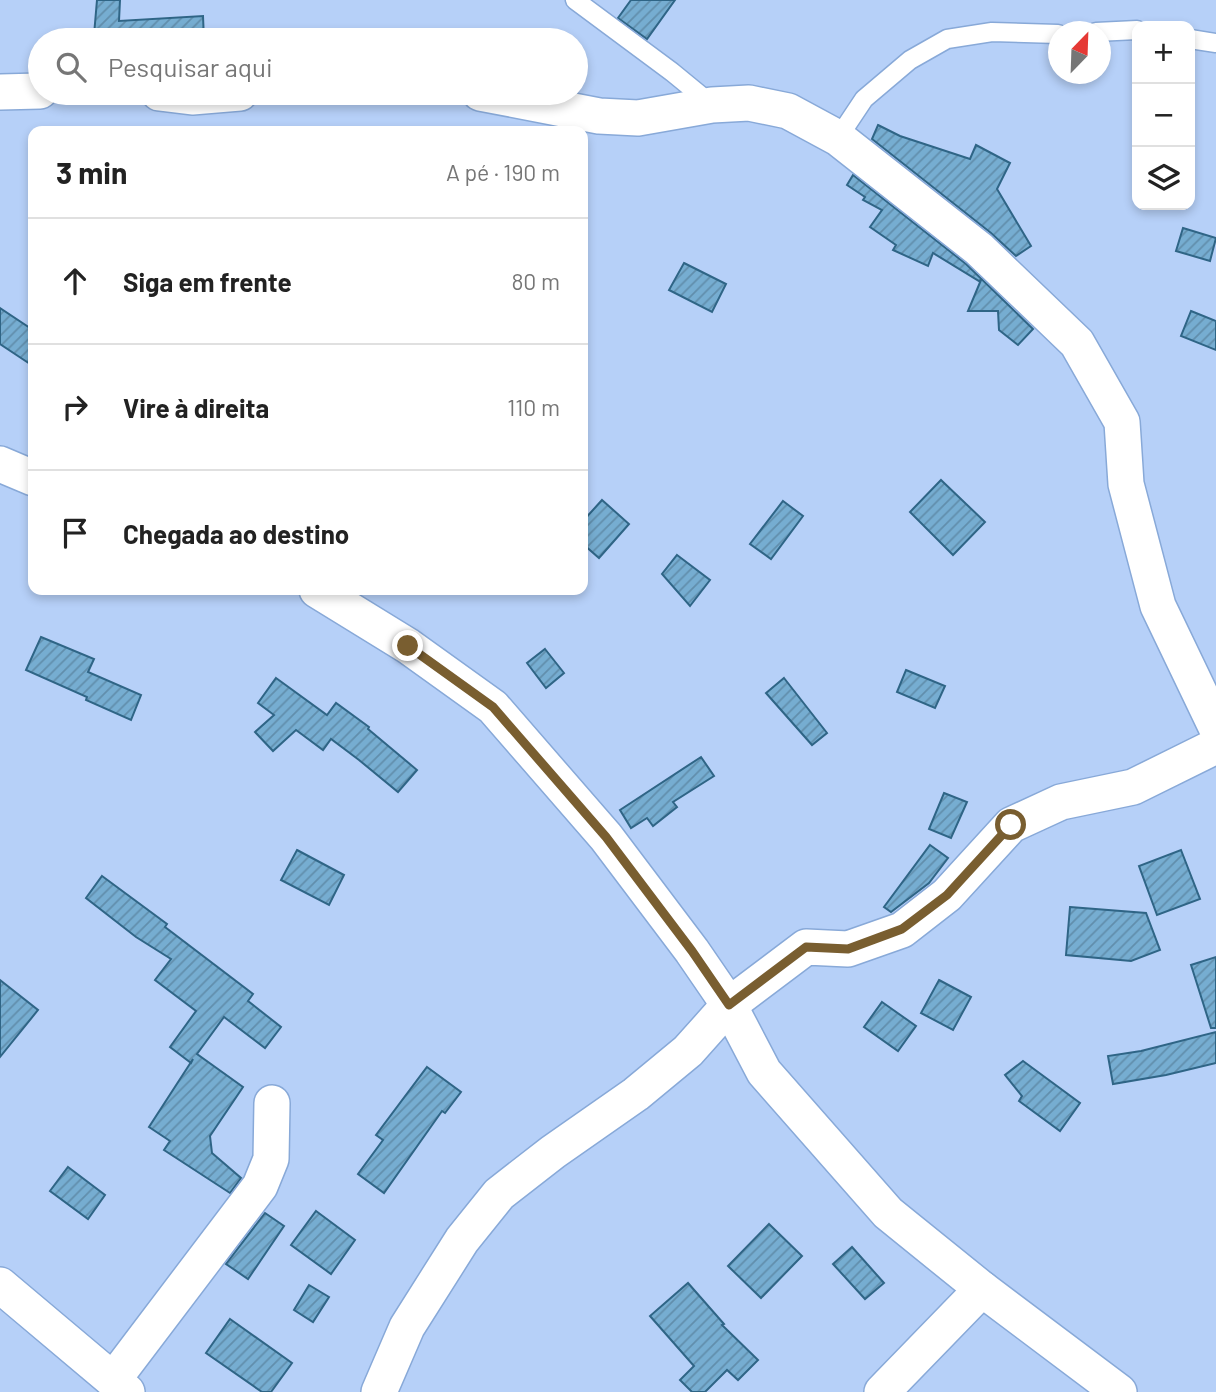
<!DOCTYPE html>
<html lang="pt">
<meta charset="utf-8">
<style>
body{margin:0;font-family:Barlow,sans-serif;background:#f2f2f2;color:#222}
.controls{position:absolute;right:21px;top:21px;display:grid;overflow:hidden;border-radius:14px;box-shadow:0 4px 10px #0003}
.controls button{width:63px;height:63px;display:grid;place-items:center;padding:0;border:0;border-bottom:2px solid #e0e0e0;background:#fff;color:#222;font:35px sans-serif}
.compass{position:absolute;left:1048px;top:21px;width:63px;height:63px;border-radius:50%;background:#fff;box-shadow:0 4px 10px #0003;rotate:23deg}
.stop{position:absolute;width:21px;height:21px;margin:-16px;border:5px solid #795e30;border-radius:50%;background:#fff}
.stop.end{background:#795e30;border-color:#fff;box-shadow:0 2px 7px #0008}
.list{margin:0;padding:0;list-style:none}
h2{display:flex;justify-content:space-between;align-items:center;height:91px;margin:0;padding:0 28px;font-size:30px}
h2 small{font-size:23px;font-weight:400;color:#767676}
.list li{display:grid;grid-template-columns:46px 1fr auto;gap:21px;align-items:center;box-sizing:border-box;height:126px;padding:0 28px;border-top:2px solid #e0e0e0}
.list b{display:block;font-size:26px;white-space:nowrap}
.list em{font-size:23px;font-style:normal;color:#767676}
.icon{flex:none;width:38px;height:38px;fill:none;stroke:currentColor;stroke-width:2;stroke-linecap:round;stroke-linejoin:round}
.map{position:relative;flex:none;width:1216px;height:1392px;overflow:hidden}
.search{position:absolute;background:#fff;box-shadow:0 4px 10px #0003;left:28px;top:28px;width:560px;height:77px;display:flex;align-items:center;gap:18px;box-sizing:border-box;padding:0 24px;border-radius:38px;color:#767676;font-size:26px}
.panel{position:absolute;background:#fff;box-shadow:0 4px 10px #0003;left:28px;top:126px;width:560px;height:469px;border-radius:14px}
.map>svg:first-child{display:block}
.building{fill:url(#building-hatch);stroke:#2f6586;stroke-width:2}
.lines{fill:none;stroke-linecap:round;stroke-linejoin:round}
.service-casing{stroke:#88a9d8;stroke-width:21}
.minor-casing{stroke:#88a9d8;stroke-width:38}
.service{stroke:#fff;stroke-width:18}
.minor{stroke:#fff;stroke-width:35}
.route{stroke:#795e30;stroke-width:9}
</style>
<div class="map">
<svg width="1216" height="1392" viewBox="0 0 1216 1392">
<defs>
<pattern id="building-hatch" width="6" height="6" patternUnits="userSpaceOnUse" patternTransform="scale(1.75)"><rect width="6" height="6" fill="#76add1"/><path d="M-1 1l2-2M0 6l6-6M5 7l2-2" fill="none" stroke="#618eac"/></pattern>
</defs>
<rect width="100%" height="100%" fill="#b6d0f8"/>
<!-- building -->
<g class="building">
<polygon points="97,0 120,0 119,21 203,16 204,40 116,40 115,37 94,35"/>
<polygon points="631,0 675,0 647,39 618,18"/>
<polygon points="878,125 900,136 970,159 976,145 1010,163 997,189 1031,246 1016,256 991,233 872,139"/>
<polygon points="853,175 966,264 1033,329 1018,345 999,330 998,311 968,311 981,280 979,281 933,253 928,266 893,250 896,245 870,227 882,210 863,200 865,197 847,185"/>
<polygon points="1183,228 1216,238 1210,261 1176,251"/>
<polygon points="684,263 726,284 712,312 669,290"/>
<polygon points="0,308 33,330 33,366 0,344"/>
<polygon points="1191,311 1216,321 1216,350 1181,336"/>
<polygon points="941,480 985,522 953,555 910,512"/>
<polygon points="602,500 629,524 599,558 583,544 583,521"/>
<polygon points="783,501 803,516 771,559 750,544"/>
<polygon points="677,555 710,580 690,606 662,574"/>
<polygon points="41,637 94,659 88,672 141,695 131,720 86,700 87,697 26,670"/>
<polygon points="545,649 564,673 546,688 527,663"/>
<polygon points="906,670 945,686 935,708 897,692"/>
<polygon points="276,678 327,715 336,703 369,727 368,729 417,770 398,792 359,760 331,739 323,750 296,730 273,751 255,732 274,715 258,703"/>
<polygon points="784,678 827,733 812,745 766,693"/>
<polygon points="701,757 714,776 673,802 677,807 653,826 647,818 631,828 620,810"/>
<polygon points="944,793 967,802 951,838 929,829"/>
<polygon points="930,845 948,858 929,883 891,912 884,907"/>
<polygon points="297,850 344,875 329,905 281,880"/>
<polygon points="1181,850 1200,899 1157,915 1139,866"/>
<polygon points="102,876 167,924 165,927 253,994 248,1001 281,1027 265,1048 224,1017 197,1054 243,1087 210,1136 212,1153 241,1178 230,1193 164,1150 170,1141 149,1127 193,1059 191,1063 170,1047 196,1011 155,980 171,959 136,937 86,898"/>
<polygon points="1070,907 1146,913 1160,950 1131,961 1066,955"/>
<polygon points="1216,957 1216,1028 1211,1028 1191,965"/>
<polygon points="0,980 38,1010 0,1057"/>
<polygon points="939,980 971,997 953,1030 921,1013"/>
<polygon points="882,1002 916,1026 898,1051 864,1027"/>
<polygon points="1216,1032 1216,1063 1166,1075 1113,1084 1108,1056 1141,1051"/>
<polygon points="1023,1061 1080,1103 1060,1131 1019,1101 1022,1096 1005,1075"/>
<polygon points="427,1067 461,1092 445,1113 442,1111 384,1193 358,1174 383,1140 376,1135"/>
<polygon points="68,1167 105,1195 88,1219 50,1191"/>
<polygon points="316,1211 355,1240 331,1274 291,1245"/>
<polygon points="265,1213 284,1226 248,1279 226,1264"/>
<polygon points="769,1224 802,1256 761,1298 728,1266"/>
<polygon points="852,1247 884,1283 865,1299 833,1264"/>
<polygon points="688,1283 724,1324 722,1325 758,1360 738,1380 727,1370 705,1392 692,1392 680,1380 694,1366 650,1316"/>
<polygon points="309,1285 329,1297 313,1322 294,1310"/>
<polygon points="230,1319 292,1363 271,1392 262,1392 206,1353"/>
</g>
<g class="lines">
<defs>
<g id="service">
<polyline points="575,0 672,72 711,104"/>
<polyline points="1096,32 1137,30"/>
<polyline points="1190,39 1216,43"/>
<polyline points="838,138 864,99 910,60 947,39 992,32 1058,34"/>
</g>
<g id="minor">
<polyline points="0,92 40,91"/>
<polyline points="159,93 192,97 240,93"/>
<polyline points="480,93 599,116 638,118 712,105 749,103 788,111 838,138 979,249 1077,343 1122,422 1126,484 1158,606 1216,727"/>
<polyline points="0,464 33,478"/>
<polyline points="317,590 408,646 493,707 606,837 692,951 729,1005 764,1072 888,1213 982,1289 1119,1392"/>
<polyline points="0,1285 127,1392"/>
<polyline points="113,1380 260,1186 271,1159 272,1103"/>
<polyline points="379,1392 407,1327 462,1240 499,1194 553,1152 636,1094 688,1051 729,1005 806,947 848,949 902,930 947,895 1011,825 1061,802 1133,787 1216,746"/>
<polyline points="882,1392 982,1289"/>
</g>
</defs>
<!-- service casing -->
<use href="#service" class="service-casing"/>
<!-- minor casing -->
<use href="#minor" class="minor-casing"/>
<!-- service -->
<use href="#service" class="service"/>
<!-- minor -->
<use href="#minor" class="minor"/>
</g>
<g class="lines">
<!-- route -->
<polyline class="route" points="408,646 493,707 606,837 692,951 729,1005 806,947 848,949 902,929 947,895 1011,825"/>
</g>
</svg>
<div class="controls">
<button>+</button>
<button>−</button>
<button><svg class="icon" aria-label="layers" viewBox="0 0 24 24"><path d="M12 4l9 5-9 5-9-5zM3 14l9 5 9-5"/></svg></button>
</div>
<svg class="compass" viewBox="-18 -18 36 36"><path d="M0-13l5 13h-10z" fill="#e53935"/><path d="M0 13l5-13h-10z" fill="#767676"/></svg>
<div class="stop" style="left:1011px;top:825px"></div>
<div class="stop end" style="left:408px;top:646px"></div>
<div class="search"><svg class="icon" aria-label="search" viewBox="0 0 24 24"><circle cx="10" cy="10" r="6"/><path d="M15 15l6 6"/></svg>Pesquisar aqui</div>
<section class="panel">
<h2>3 min<small>A pé · 190 m</small></h2>
<ul class="list">
<li><svg class="icon" aria-label="ahead" viewBox="0 0 24 24"><path d="M12 20V5M6 11l6-6 6 6"/></svg><div><b>Siga em frente</b></div><em>80 m</em></li>
<li><svg class="icon" aria-label="right" viewBox="0 0 24 24"><path d="M7 20v-9h11M14 6l5 5-5 5"/></svg><div><b>Vire à direita</b></div><em>110 m</em></li>
<li><svg class="icon" aria-label="arrive" viewBox="0 0 24 24"><path d="M6 21V4h12l-3 4 3 4H6"/></svg><div><b>Chegada ao destino</b></div></li>
</ul>
</section>
</div>
